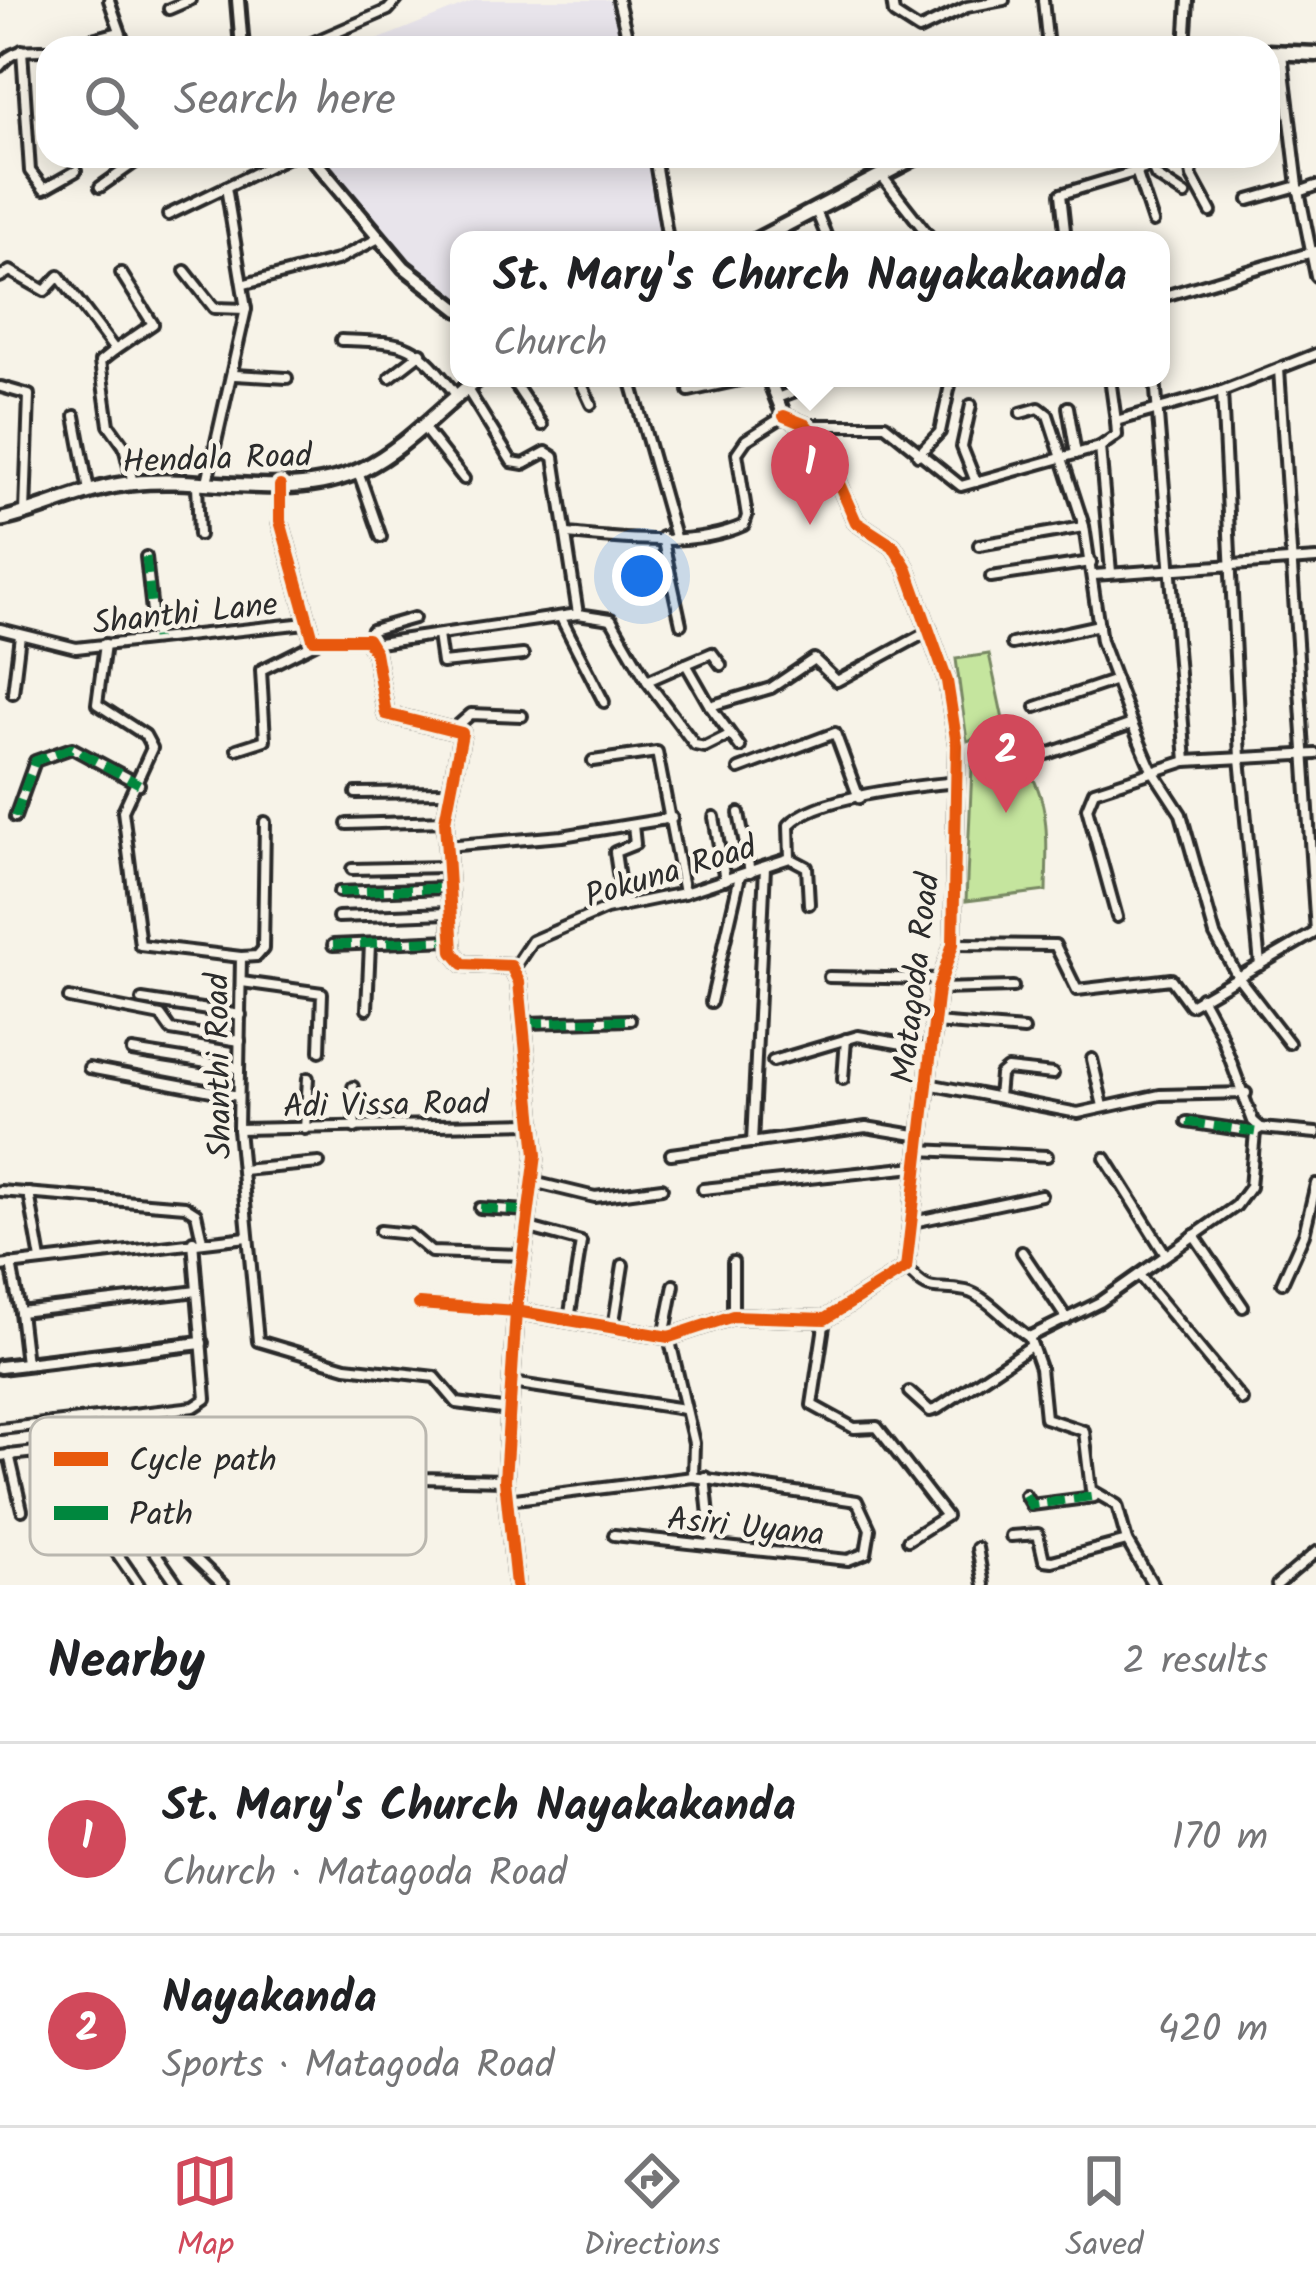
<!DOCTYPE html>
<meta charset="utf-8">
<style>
body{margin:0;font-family:Kalam,sans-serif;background:#f6f6f6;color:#202124}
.you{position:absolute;left:642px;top:576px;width:42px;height:42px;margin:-30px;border:9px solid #fff;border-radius:50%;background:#1a73e8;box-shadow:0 0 0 18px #1a73e833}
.badge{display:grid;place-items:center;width:78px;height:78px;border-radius:50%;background:#d1495b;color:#fff;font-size:39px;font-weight:700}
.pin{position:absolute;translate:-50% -99px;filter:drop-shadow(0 3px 6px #0008)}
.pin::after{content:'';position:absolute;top:63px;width:42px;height:36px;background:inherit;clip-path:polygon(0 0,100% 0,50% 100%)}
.popup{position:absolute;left:450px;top:231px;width:720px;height:156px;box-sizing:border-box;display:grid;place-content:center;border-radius:24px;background:#fff;filter:drop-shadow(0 3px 9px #0005);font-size:39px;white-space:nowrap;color:#757577}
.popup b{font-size:45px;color:#202124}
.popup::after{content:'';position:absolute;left:50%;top:100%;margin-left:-24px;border:24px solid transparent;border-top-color:#fff}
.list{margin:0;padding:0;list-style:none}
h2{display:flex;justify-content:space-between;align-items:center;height:156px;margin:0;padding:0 48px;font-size:51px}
h2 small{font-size:39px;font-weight:400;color:#757577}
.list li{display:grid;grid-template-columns:78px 1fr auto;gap:36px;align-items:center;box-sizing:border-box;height:192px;padding:0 48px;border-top:3px solid #e0e0e0}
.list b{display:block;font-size:45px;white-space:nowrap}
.list p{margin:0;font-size:39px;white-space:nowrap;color:#757577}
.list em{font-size:39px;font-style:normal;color:#757577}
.icon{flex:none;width:66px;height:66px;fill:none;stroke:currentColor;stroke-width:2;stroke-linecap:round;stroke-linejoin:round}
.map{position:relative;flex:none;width:1316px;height:1585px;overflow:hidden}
.search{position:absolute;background:#fff;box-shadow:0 6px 30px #0003;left:36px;right:36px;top:36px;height:132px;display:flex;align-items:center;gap:30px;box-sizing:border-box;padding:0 42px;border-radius:36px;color:#757577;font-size:45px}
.sheet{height:540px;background:#fff}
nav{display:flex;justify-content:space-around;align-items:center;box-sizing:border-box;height:168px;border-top:3px solid #e0e0e0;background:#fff;font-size:33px;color:#757577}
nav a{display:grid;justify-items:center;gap:6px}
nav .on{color:#d1495b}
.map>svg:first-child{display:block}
.built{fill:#e8e4eb}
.green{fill:#c5e59e;stroke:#788864;stroke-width:3}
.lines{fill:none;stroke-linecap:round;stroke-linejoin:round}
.street-casing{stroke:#2b2b2b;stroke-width:16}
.secondary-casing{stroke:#2b2b2b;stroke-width:20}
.primary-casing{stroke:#2b2b2b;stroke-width:21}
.street{stroke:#f7f3e8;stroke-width:8}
.secondary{stroke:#f7f3e8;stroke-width:10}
.primary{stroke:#f7f3e8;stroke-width:12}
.quiet{stroke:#00873e;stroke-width:9;stroke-dasharray:18 9;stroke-linecap:butt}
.cycleway-casing{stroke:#f7f3e8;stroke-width:20}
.cycleway{stroke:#e8590c;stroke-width:12}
.labels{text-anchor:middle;stroke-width:9;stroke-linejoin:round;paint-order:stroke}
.street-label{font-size:33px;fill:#2b2b2b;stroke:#f7f3e8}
.key{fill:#f7f3e8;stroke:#bab7af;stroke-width:3}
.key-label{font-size:33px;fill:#2b2b2b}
</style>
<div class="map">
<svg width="1316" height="1585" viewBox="0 0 1316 1585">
<rect width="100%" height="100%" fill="#f7f3e8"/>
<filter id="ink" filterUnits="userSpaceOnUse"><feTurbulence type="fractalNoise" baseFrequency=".00833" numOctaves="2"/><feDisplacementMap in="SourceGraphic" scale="24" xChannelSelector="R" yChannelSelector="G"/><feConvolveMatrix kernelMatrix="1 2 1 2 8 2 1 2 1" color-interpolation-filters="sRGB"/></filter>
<g filter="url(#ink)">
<!-- built -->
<g class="built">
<polygon points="476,0 610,0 622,48 357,48"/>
<polygon points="320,156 647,156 663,240 459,240 459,304 401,261"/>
</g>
<!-- green -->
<g class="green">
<polygon points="989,654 1005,729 967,741 956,659"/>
<path d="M1006,745C1053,784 1047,834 1046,891L966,901L973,746Z"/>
</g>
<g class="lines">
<defs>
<g id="street">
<polyline points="109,0 126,48"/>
<polyline points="618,0 630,48"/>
<polyline points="892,0 894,14 919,30 967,7 1004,0"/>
<polyline points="1043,0 1048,48"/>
<polyline points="169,9 190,0"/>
<polyline points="58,48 119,32"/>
<polyline points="300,48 388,10 397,0"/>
<polyline points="1185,48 1188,0"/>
<polyline points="22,50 30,171 44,189 76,171"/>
<polyline points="1282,54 1298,186 1316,276"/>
<path d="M0,66C13,48 28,50 48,50"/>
<polyline points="654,156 668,240"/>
<polyline points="1189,156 1192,177 1211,212"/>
<polyline points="1150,163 1156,176 1185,195"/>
<polyline points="1136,171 1153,222"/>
<polyline points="881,175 932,240"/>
<polyline points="100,187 144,156"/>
<polyline points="1299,192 1316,186"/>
<polyline points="1249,200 1298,186"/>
<polyline points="815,208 828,240"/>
<polyline points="168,215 226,187"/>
<polyline points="1066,240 1061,194 1144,169 1149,156"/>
<polyline points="185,271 214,308 246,309"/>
<polyline points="0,277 10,271 45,291 59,276 115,350 100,362 109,425 124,446 133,483"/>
<polyline points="245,284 337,260 379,238"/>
<polyline points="1161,297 1316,251"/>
<path d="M341,340C409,342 415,341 457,396"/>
<polyline points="115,350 153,324 121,273"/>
<polyline points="235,375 287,378"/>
<polyline points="390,377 421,353"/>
<polyline points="511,378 542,425"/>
<polyline points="579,378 591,404"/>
<polyline points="630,378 675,537"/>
<polyline points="1110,378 1116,421"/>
<polyline points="1155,378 1186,761"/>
<polyline points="1,387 29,395 25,513"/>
<polyline points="689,391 749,378"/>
<polyline points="1222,391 1240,758 1260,965"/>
<polyline points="777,398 827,379"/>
<polyline points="971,405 962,447 976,482"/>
<polyline points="1068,407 1076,454"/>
<polyline points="1021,413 1039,408 1048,415 1084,526 1101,641 1132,724 1151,768 1181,814 1215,935 1238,977 1289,1043"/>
<polyline points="75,416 89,491"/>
<polyline points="807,425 885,425 961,486 1100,447 1117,435 1116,421 1222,391 1316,354"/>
<polyline points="423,427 464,479"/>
<polyline points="1100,447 1111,572"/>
<polyline points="918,455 940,432 950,385"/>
<polyline points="358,471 381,537"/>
<polyline points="207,482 246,309 226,187 290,156"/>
<polyline points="197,484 199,535"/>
<path d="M568,534C622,539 694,548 744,525L747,516L737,453L746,440L784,416"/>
<polyline points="662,537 681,624"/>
<polyline points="979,545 1083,527"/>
<polyline points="146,557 155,639"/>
<polyline points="1094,575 1316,559"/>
<polyline points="991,577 1091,562"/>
<polyline points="578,614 611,619 647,681 695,745 705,747 729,735"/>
<polyline points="561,618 604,702"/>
<polyline points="0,629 76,648 306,623"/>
<polyline points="438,635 442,663 523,655"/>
<polyline points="367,639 372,630 414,618"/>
<polyline points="105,644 97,704 145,735 152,748 123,811 140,945 241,957 238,1129 258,1341 346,1367 435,1377 457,1403 509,1410"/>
<polyline points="372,644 578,614 554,457 546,452 524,464 512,462 467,389"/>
<polyline points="1012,644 1099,625"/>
<polyline points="686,664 712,653 721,665"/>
<polyline points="647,681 686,664 710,706"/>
<polyline points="13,693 20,635"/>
<polyline points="1036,707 1116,680"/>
<polyline points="455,728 471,714 522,716"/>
<polyline points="740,747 710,706 771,688 814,659 837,681 931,630"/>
<polyline points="237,749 265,740 261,670 317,642"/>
<polyline points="1047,754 1132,724"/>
<polyline points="593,761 657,752 684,893"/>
<polyline points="739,769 835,733 859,798"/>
<polyline points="356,793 448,792"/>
<polyline points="739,813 750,872"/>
<polyline points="15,817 35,761 72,748 139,784"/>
<polyline points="714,817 725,880"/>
<polyline points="347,824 445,821"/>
<polyline points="446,846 562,836 672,818"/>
<polyline points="790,858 807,867 809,904"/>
<polyline points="352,869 446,867"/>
<polyline points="339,892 446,888"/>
<polyline points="623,906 615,852 635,844 633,825"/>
<polyline points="338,917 448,913"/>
<polyline points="1117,917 1087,808 1094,791 1186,761 1316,754"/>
<polyline points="953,944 1055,945 1077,990 1171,979 1190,1005 1316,932 1279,369"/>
<polyline points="333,945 450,940"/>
<polyline points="241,957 257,956 263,949 265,822"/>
<path d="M514,968L532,941L606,909L684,893L790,858L789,825C815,796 917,786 957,782"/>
<polyline points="829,977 940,979"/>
<polyline points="242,982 322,993 320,1051"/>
<polyline points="938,989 1013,987"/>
<polyline points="1201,997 1220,1032 1253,1121 1261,1128"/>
<polyline points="69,998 161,1016 171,1030 240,1041"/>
<polyline points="142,1000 241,1015"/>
<polyline points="711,1002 740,876"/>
<polyline points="367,1009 370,944"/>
<polyline points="526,1023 630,1020"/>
<polyline points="935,1023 1024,1030"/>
<polyline points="132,1051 239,1068"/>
<polyline points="1092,1059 1103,1106"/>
<polyline points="773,1061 858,1036 931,1049"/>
<polyline points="89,1068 238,1096"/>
<polyline points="843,1079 846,1039"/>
<polyline points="928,1084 1078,1113 1160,1095 1246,1093"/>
<polyline points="353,1087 355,1128"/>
<polyline points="998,1097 1000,1075 1007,1069 1053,1074"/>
<polyline points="1187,1122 1255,1132"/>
<polyline points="1261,1128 1316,1133"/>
<polyline points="238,1129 533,1123"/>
<polyline points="305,1129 308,1078"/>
<polyline points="752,1143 765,867"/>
<polyline points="919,1150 1047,1156"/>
<polyline points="671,1154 866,1127 921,1136"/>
<polyline points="1105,1158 1166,1255"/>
<polyline points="242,1170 319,1163"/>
<polyline points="533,1182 595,1197 662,1188"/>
<polyline points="703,1189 915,1167"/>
<polyline points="0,1191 185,1206 196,1213 202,1240"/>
<polyline points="29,1193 41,1260"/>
<polyline points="480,1208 529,1211"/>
<polyline points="913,1222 1041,1195"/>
<polyline points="526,1227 581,1242 569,1320"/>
<polyline points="380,1231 410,1234 431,1252 522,1255"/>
<polyline points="1194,1235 1243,1307"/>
<polyline points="193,1241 197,1291"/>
<polyline points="1022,1252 1067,1319"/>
<polyline points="0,1266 247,1237"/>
<path d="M906,1268C933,1298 933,1284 966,1291C987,1296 1010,1325 1029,1337L1100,1302L1236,1206L1250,1187L1255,1132L1261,1128"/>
<polyline points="1139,1275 1242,1400"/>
<polyline points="1282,1283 1304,1234 1316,1184"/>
<polyline points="419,1304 516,1311"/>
<polyline points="20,1312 26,1363"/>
<polyline points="733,1316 733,1262"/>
<polyline points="825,1319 812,1405 854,1428 877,1427 946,1516 908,1540"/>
<polyline points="613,1328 623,1265"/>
<polyline points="664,1337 674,1285"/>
<polyline points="669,1337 694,1443 693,1477"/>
<polyline points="1029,1337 1040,1368 1045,1418 1084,1431 1091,1490 1117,1505 1127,1541 1153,1585"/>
<polyline points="512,1383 684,1409"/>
<polyline points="909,1392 930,1411 937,1409 1031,1346"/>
<polyline points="0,1429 194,1407 206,1399 197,1291 20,1312 11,1264"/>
<polyline points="266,1440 421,1478 505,1480"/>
<polyline points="9,1454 22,1510"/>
<polyline points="0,1456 36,1452 47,1497"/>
<polyline points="344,1459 330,1497 345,1504"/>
<polyline points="705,1477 712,1545"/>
<polyline points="1025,1495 1031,1505 1094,1497"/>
<polyline points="507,1500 693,1477 857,1501 870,1529 866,1553 848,1560 614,1535"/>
<polyline points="132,1535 148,1542 178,1585"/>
<polyline points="1011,1536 1038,1534 1044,1560 1052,1561 1127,1541"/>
<polyline points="107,1539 139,1585"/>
<polyline points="977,1548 984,1585"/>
<polyline points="190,1553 223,1585"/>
<polyline points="1277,1585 1316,1552"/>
</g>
<g id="secondary">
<polyline points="238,0 242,48"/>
<polyline points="311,156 404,267 459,310"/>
<polyline points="280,486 280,521 313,639 367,639 375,652 386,714 462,733 445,821 453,952 463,964 511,966 519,982 536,1155 516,1311 505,1480 516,1585"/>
<polyline points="516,1311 669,1337 733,1316 825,1319 906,1268 938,989 953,944 957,745 947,681 906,567 893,546 856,522 821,443 806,425 784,416 769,378"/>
<polyline points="0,1367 201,1343"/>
</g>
<g id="primary">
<polyline points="1268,52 1316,54"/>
<polyline points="757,240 918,156"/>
<path d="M0,520C45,510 87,487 134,483C209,475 292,503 363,469C407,447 440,408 479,378"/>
</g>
</defs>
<!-- street casing -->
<use href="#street" class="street-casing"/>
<!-- secondary casing -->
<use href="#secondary" class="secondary-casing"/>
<!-- primary casing -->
<use href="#primary" class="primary-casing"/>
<!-- street -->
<use href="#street" class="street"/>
<!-- secondary -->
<use href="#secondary" class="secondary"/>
<!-- primary -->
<use href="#primary" class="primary"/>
<!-- quiet -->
<g class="quiet">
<polyline points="146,557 155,639"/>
<polyline points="15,817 35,761 72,748 139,784"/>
<polyline points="339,892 446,888"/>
<polyline points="333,945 450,940"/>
<polyline points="526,1023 630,1020"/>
<polyline points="1187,1122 1255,1132"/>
<polyline points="480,1208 529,1211"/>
<polyline points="1025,1495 1031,1505 1095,1496"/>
</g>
<defs>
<g id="cycleway">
<polyline points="280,486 280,521 313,639 367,639 375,652 386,714 462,733 445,821 453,952 463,964 511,966 519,982 536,1155 516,1311 505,1480 516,1585"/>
<polyline points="419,1304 516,1311 669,1337 733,1316 825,1319 906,1268 938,989 953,944 957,745 947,681 906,567 893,546 856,522 821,443 806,425 784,416"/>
</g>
</defs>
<!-- cycleway casing -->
<use href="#cycleway" class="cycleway-casing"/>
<!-- cycleway -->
<use href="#cycleway" class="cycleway"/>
</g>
</g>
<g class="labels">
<!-- street labels -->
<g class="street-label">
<text transform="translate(217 457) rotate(-2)" y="12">Hendala Road</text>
<text transform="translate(185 612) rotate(-6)" y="12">Shanthi Lane</text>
<text transform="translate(670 870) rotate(-17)" y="12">Pokuna Road</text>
<text transform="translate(914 978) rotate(-83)" y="12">Matagoda Road</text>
<text transform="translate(217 1066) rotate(-91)" y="12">Shanthi Road</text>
<text transform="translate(386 1103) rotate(-1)" y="12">Adi Vissa Road</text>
<text transform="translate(746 1525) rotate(6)" y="12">Asiri Uyana</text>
</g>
</g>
<!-- legend -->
<rect x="30" y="1417" width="396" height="138" rx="18" class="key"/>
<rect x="54" y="1452" width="54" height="14" fill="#e8590c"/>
<rect x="54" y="1506" width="54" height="14" fill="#00873e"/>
<g class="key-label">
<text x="129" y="1471">Cycle path</text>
<text x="129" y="1525">Path</text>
</g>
</svg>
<div class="you"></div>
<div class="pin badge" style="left:810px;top:525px">1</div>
<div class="popup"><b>St. Mary's Church Nayakakanda</b>Church</div>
<div class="pin badge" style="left:1006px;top:813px">2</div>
<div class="search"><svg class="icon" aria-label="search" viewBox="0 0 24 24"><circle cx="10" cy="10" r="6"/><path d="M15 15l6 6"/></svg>Search here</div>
</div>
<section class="sheet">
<h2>Nearby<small>2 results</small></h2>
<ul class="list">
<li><span class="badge">1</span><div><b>St. Mary's Church Nayakakanda</b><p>Church · Matagoda Road</p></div><em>170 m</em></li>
<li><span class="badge">2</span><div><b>Nayakanda</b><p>Sports · Matagoda Road</p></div><em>420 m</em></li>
</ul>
</section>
<nav>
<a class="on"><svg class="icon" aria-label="map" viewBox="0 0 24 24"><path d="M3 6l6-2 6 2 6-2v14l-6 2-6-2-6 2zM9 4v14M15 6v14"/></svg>Map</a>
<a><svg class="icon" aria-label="directions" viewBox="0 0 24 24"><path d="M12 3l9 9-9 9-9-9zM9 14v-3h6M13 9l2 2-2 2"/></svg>Directions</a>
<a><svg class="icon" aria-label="saved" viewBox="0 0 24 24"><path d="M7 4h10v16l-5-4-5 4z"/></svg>Saved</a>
</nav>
